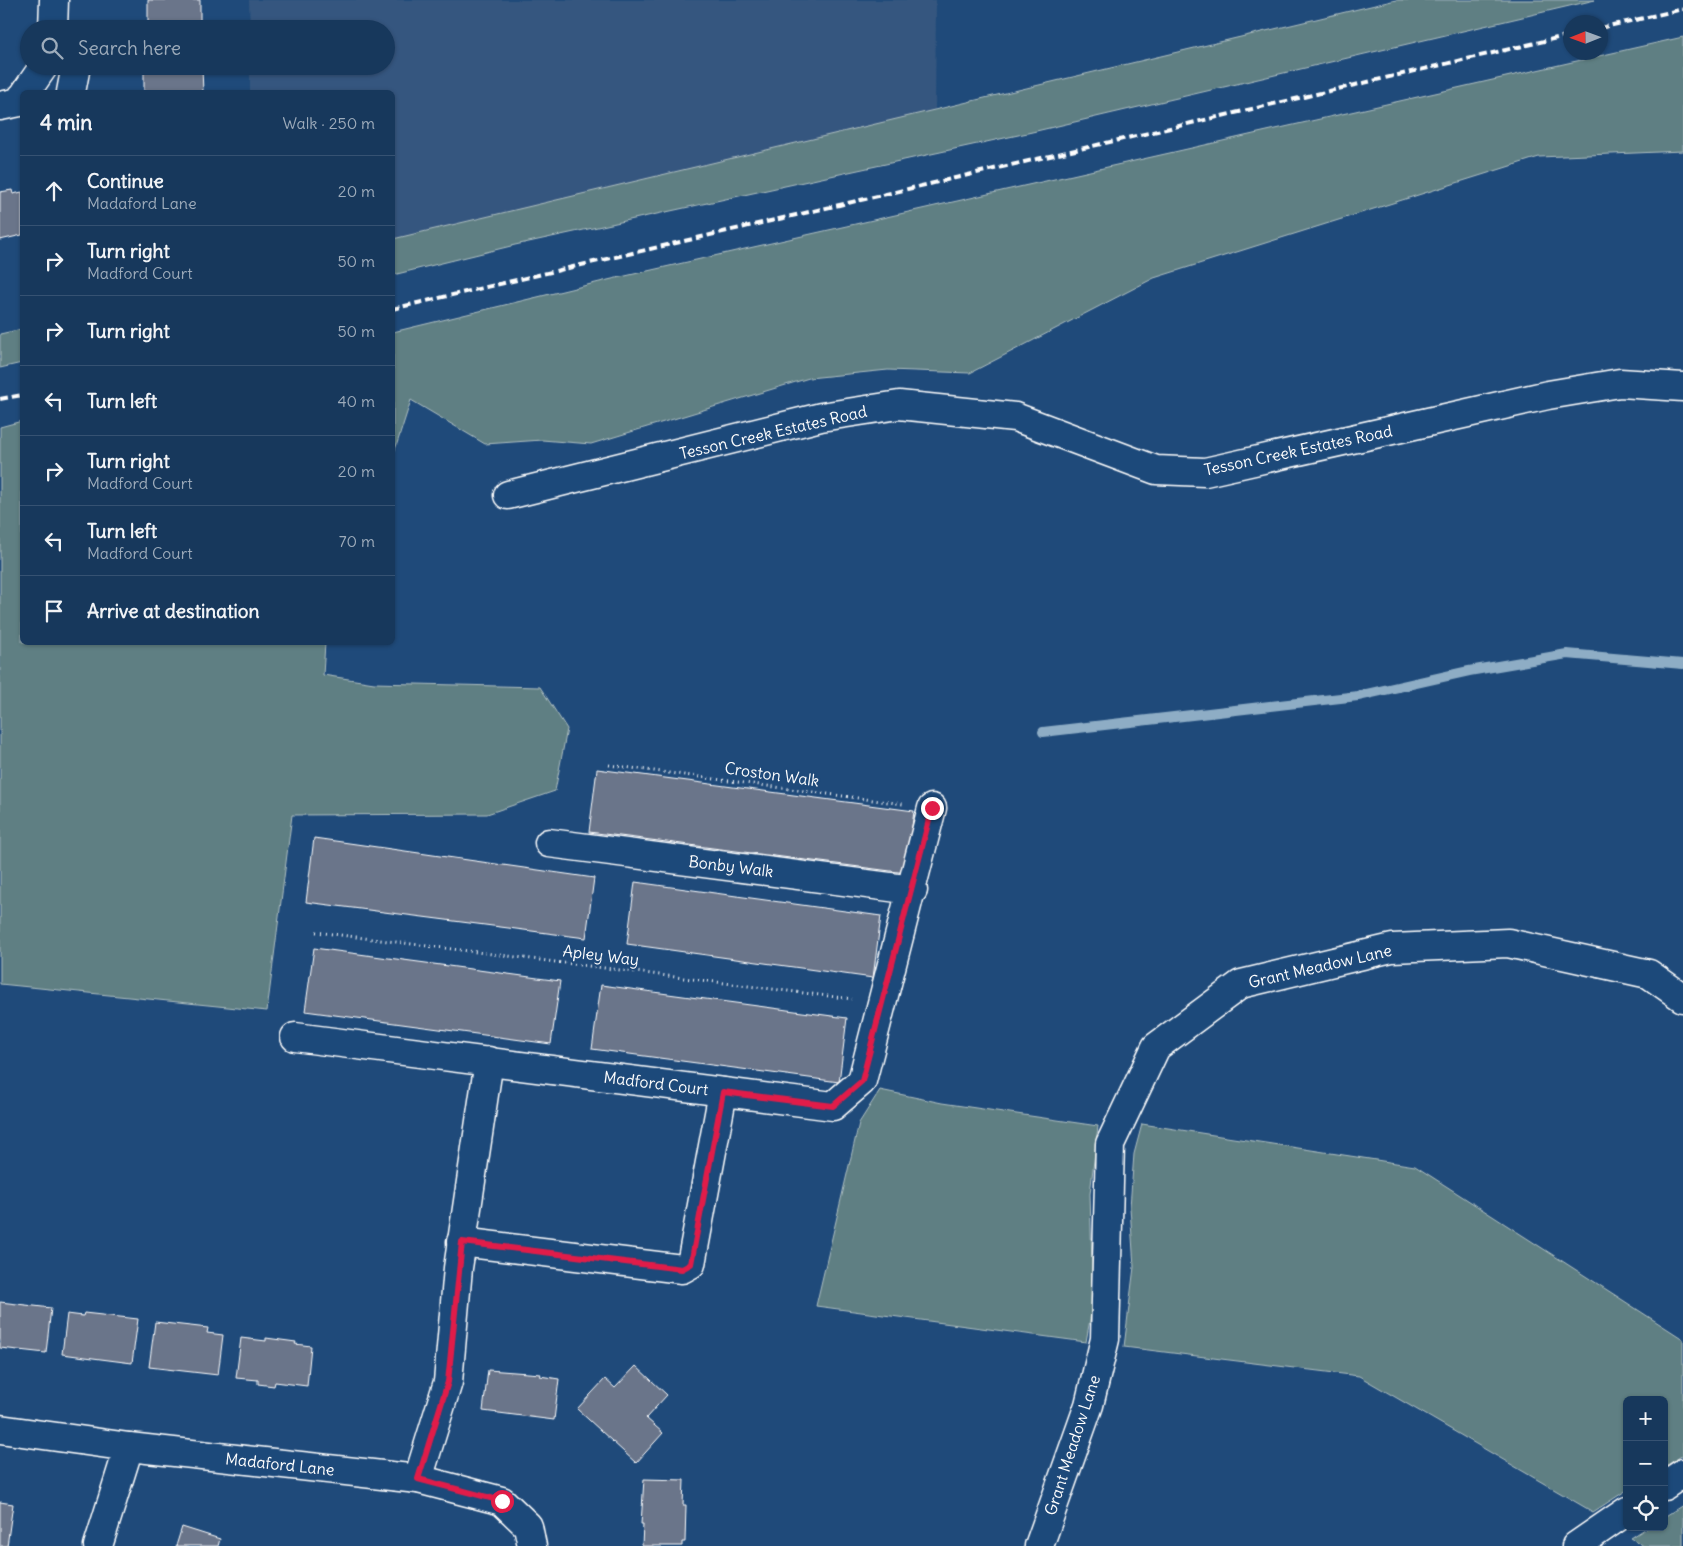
<!DOCTYPE html>
<meta charset="utf-8">
<style>
body{margin:0;font-family:Delius,sans-serif;background:#244365;color:#f1f3f6}
.controls{position:absolute;right:15px;bottom:15px;display:grid;overflow:hidden;border-radius:8px;box-shadow:0 1px 4px #0004}
.controls button{width:45px;height:45px;display:grid;place-items:center;padding:0;border:0;border-bottom:1px solid #365272;background:#17385c;color:#f1f3f6;font:25px sans-serif}
.compass{position:absolute;left:1563px;top:15px;width:45px;height:45px;border-radius:50%;background:#17385c;box-shadow:0 1px 4px #0004;rotate:269deg}
.stop{position:absolute;width:15px;height:15px;margin:-11px;border:4px solid #e11d48;border-radius:50%;background:#fff}
.stop.end{background:#e11d48;border-color:#fff;box-shadow:0 1px 5px #0008}
.list{margin:0;padding:0;list-style:none}
h2{display:flex;justify-content:space-between;align-items:center;height:65px;margin:0;padding:0 20px;font-size:21px}
h2 small{font-size:16px;font-weight:400;color:#9eacbb}
.list li{display:grid;grid-template-columns:32px 1fr auto;gap:15px;align-items:center;box-sizing:border-box;height:70px;padding:0 20px;border-top:1px solid #365272}
.list b{display:block;font-size:19px;white-space:nowrap}
.list p{margin:0;font-size:16px;white-space:nowrap;color:#9eacbb}
.list em{font-size:16px;font-style:normal;color:#9eacbb}
.icon{flex:none;width:28px;height:28px;fill:none;stroke:currentColor;stroke-width:2;stroke-linecap:round;stroke-linejoin:round}
.map{position:relative;flex:none;width:1683px;height:1546px;overflow:hidden}
.search{position:absolute;background:#17385c;box-shadow:0 1px 4px #0004;left:20px;top:20px;width:375px;height:55px;display:flex;align-items:center;gap:12px;box-sizing:border-box;padding:0 18px;border-radius:28px;color:#9eacbb;font-size:19px}
.panel{position:absolute;background:#17385c;box-shadow:0 1px 4px #0004;left:20px;top:90px;width:375px;height:555px;border-radius:8px}
.map>svg:first-child{display:block}
.built{fill:#36577f}
.green{fill:#5f7f83;stroke:#afbfc1}
.lines{fill:none;stroke-linecap:round;stroke-linejoin:round}
.stream{stroke:#8eadc5;stroke-width:10}
.building{fill:#6b758a;stroke:#fff}
.minor-casing{stroke:#fff;stroke-width:31}
.path{stroke:#fff;stroke-width:3;stroke-dasharray:1 4;stroke-linecap:butt}
.minor{stroke:#1f4a7a;stroke-width:28}
.rail{stroke:#fff;stroke-width:4;stroke-dasharray:8 4;stroke-linecap:butt}
.route{stroke:#e11d48;stroke-width:6}
.labels{text-anchor:middle;stroke-width:4;stroke-linejoin:round;paint-order:stroke}
.street-label{font-size:16px;fill:#fff;stroke:#1f4a7a}
</style>
<div class="map">
<svg width="1683" height="1546" viewBox="0 0 1683 1546">
<rect width="100%" height="100%" fill="#1f4a7a"/>
<filter id="ink" filterUnits="userSpaceOnUse"><feTurbulence type="fractalNoise" baseFrequency=".02" numOctaves="2"/><feDisplacementMap in="SourceGraphic" scale="10" xChannelSelector="R" yChannelSelector="G"/><feConvolveMatrix kernelMatrix="1 2 1 2 8 2 1 2 1" color-interpolation-filters="sRGB"/></filter>
<g filter="url(#ink)">
<!-- built -->
<polygon class="built" points="249,0 936,0 935,111 393,239 392,92 250,92 250,66 386,66 386,29 250,29"/>
<!-- green -->
<g class="green">
<polygon points="1396,0 1595,0 1032,132 515,245 393,275 393,239"/>
<polygon points="1683,37 1683,151 1539,157 1154,278 970,373 888,370 809,378 591,444 542,440 485,444 411,400 393,456 393,332 612,279"/>
<polygon points="22,329 22,363 0,368 0,334"/>
<polygon points="22,421 22,642 325,643 323,675 374,683 540,687 567,729 555,791 487,814 292,815 267,1011 0,984 0,427"/>
<polygon points="880,1090 942,1103 1098,1126 1090,1194 1093,1302 1086,1342 816,1306 859,1123"/>
<polygon points="1142,1124 1415,1166 1683,1339 1683,1455 1664,1467 1664,1400 1627,1400 1627,1490 1593,1512 1359,1376 1124,1347 1134,1267 1130,1207 1134,1154"/>
<polygon points="1683,1505 1683,1546 1644,1546 1631,1538 1648,1527 1664,1527 1664,1517"/>
</g>
<g class="lines">
<!-- stream -->
<polyline class="stream" points="1043,732 1358,696 1469,671 1567,654 1683,664"/>
</g>
<!-- building -->
<g class="building">
<polygon points="148,0 200,0 200,22 209,21 209,29 148,29"/>
<polygon points="202,68 203,92 144,92 144,72 148,72 148,69"/>
<polygon points="12,190 13,194 22,192 22,235 0,240 0,192"/>
<polygon points="597,769 914,811 906,873 589,832"/>
<polygon points="314,838 594,878 586,938 306,902"/>
<polygon points="635,882 881,916 873,978 627,944"/>
<polygon points="314,948 560,981 551,1044 305,1011"/>
<polygon points="601,985 847,1018 839,1082 592,1049"/>
<polygon points="0,1302 51,1308 46,1353 0,1348"/>
<polygon points="84,1313 138,1319 132,1363 62,1354 67,1314 83,1316"/>
<polygon points="155,1322 208,1328 207,1333 223,1335 218,1375 149,1367"/>
<polygon points="241,1338 266,1341 266,1338 296,1342 295,1344 311,1346 307,1386 275,1382 274,1386 258,1384 258,1380 236,1378"/>
<polygon points="636,1366 667,1395 646,1418 663,1433 636,1463 577,1409 605,1379 615,1388"/>
<polygon points="488,1370 541,1374 540,1376 559,1379 554,1420 483,1411"/>
<polygon points="644,1479 684,1480 683,1505 686,1505 685,1542 682,1542 682,1546 642,1546 643,1524 641,1524"/>
<polygon points="0,1502 13,1504 7,1546 0,1546"/>
<polygon points="182,1527 220,1539 218,1546 176,1546"/>
</g>
<g class="lines">
<defs>
<g id="minor">
<polyline points="53,29 54,0"/>
<polyline points="26,92 44,66"/>
<polyline points="71,92 76,66"/>
<polyline points="0,106 20,102 22,97"/>
<polyline points="508,495 821,417 899,405 1015,417 1156,470 1205,472 1548,395 1620,383 1683,387"/>
<polyline points="549,843 913,890"/>
<polyline points="295,1037 833,1106 862,1081 932,808"/>
<polyline points="461,1242 682,1269 691,1264 723,1092"/>
<polyline points="0,1429 129,1447 418,1479 502,1501 528,1526 532,1546"/>
<polyline points="418,1479 448,1382 458,1268 489,1061"/>
<polyline points="1664,1486 1683,1473"/>
<polyline points="98,1546 129,1447"/>
<polyline points="1039,1546 1089,1405 1105,1339 1110,1144 1156,1047 1241,984 1392,948 1508,943 1649,974 1683,998"/>
<polyline points="1576,1546 1627,1511"/>
</g>
</defs>
<!-- minor casing -->
<use href="#minor" class="minor-casing"/>
<!-- path -->
<g class="path">
<polyline points="609,765 903,804"/>
<polyline points="316,932 852,999"/>
</g>
<!-- minor -->
<use href="#minor" class="minor"/>
<!-- rail -->
<g class="rail">
<polyline points="1600,28 1683,9"/>
<polyline points="392,309 1570,35"/>
<polyline points="0,399 22,395"/>
</g>
</g>
</g>
<g class="lines" filter="url(#ink)">
<!-- route -->
<polyline class="route" points="502,1501 418,1479 448,1382 462,1242 682,1269 691,1264 723,1092 833,1106 862,1081 932,808"/>
</g>
<g class="labels">
<!-- street labels -->
<g class="street-label">
<text transform="translate(773 432) rotate(-13)" y="6">Tesson Creek Estates Road</text>
<text transform="translate(1298 450) rotate(-12)" y="6">Tesson Creek Estates Road</text>
<text transform="translate(772 774) rotate(8)" y="6">Croston Walk</text>
<text transform="translate(731 866) rotate(7)" y="6">Bonby Walk</text>
<text transform="translate(601 955) rotate(7)" y="6">Apley Way</text>
<text transform="translate(1320 966) rotate(-13)" y="6">Grant Meadow Lane</text>
<text transform="translate(656 1083) rotate(7)" y="6">Madford Court</text>
<text transform="translate(1072 1445) rotate(-72)" y="6">Grant Meadow Lane</text>
<text transform="translate(280 1464) rotate(6)" y="6">Madaford Lane</text>
</g>
</g>
</svg>
<div class="controls">
<button>+</button>
<button>−</button>
<button><svg class="icon" aria-label="locate" viewBox="0 0 24 24"><circle cx="12" cy="12" r="6"/><path d="M12 2v4M12 18v4M2 12h4M18 12h4"/></svg></button>
</div>
<svg class="compass" viewBox="-18 -18 36 36"><path d="M0-13l5 13h-10z" fill="#e53935"/><path d="M0 13l5-13h-10z" fill="#9eacbb"/></svg>
<div class="stop" style="left:502px;top:1501px"></div>
<div class="stop end" style="left:932px;top:808px"></div>
<div class="search"><svg class="icon" aria-label="search" viewBox="0 0 24 24"><circle cx="10" cy="10" r="6"/><path d="M15 15l6 6"/></svg>Search here</div>
<section class="panel">
<h2>4 min<small>Walk · 250 m</small></h2>
<ul class="list">
<li><svg class="icon" aria-label="ahead" viewBox="0 0 24 24"><path d="M12 20V5M6 11l6-6 6 6"/></svg><div><b>Continue</b><p>Madaford Lane</p></div><em>20 m</em></li>
<li><svg class="icon" aria-label="right" viewBox="0 0 24 24"><path d="M7 20v-9h11M14 6l5 5-5 5"/></svg><div><b>Turn right</b><p>Madford Court</p></div><em>50 m</em></li>
<li><svg class="icon" aria-label="right" viewBox="0 0 24 24"><path d="M7 20v-9h11M14 6l5 5-5 5"/></svg><div><b>Turn right</b></div><em>50 m</em></li>
<li><svg class="icon" aria-label="left" viewBox="0 0 24 24"><path d="M17 20v-9H6M10 6l-5 5 5 5"/></svg><div><b>Turn left</b></div><em>40 m</em></li>
<li><svg class="icon" aria-label="right" viewBox="0 0 24 24"><path d="M7 20v-9h11M14 6l5 5-5 5"/></svg><div><b>Turn right</b><p>Madford Court</p></div><em>20 m</em></li>
<li><svg class="icon" aria-label="left" viewBox="0 0 24 24"><path d="M17 20v-9H6M10 6l-5 5 5 5"/></svg><div><b>Turn left</b><p>Madford Court</p></div><em>70 m</em></li>
<li><svg class="icon" aria-label="arrive" viewBox="0 0 24 24"><path d="M6 21V4h12l-3 4 3 4H6"/></svg><div><b>Arrive at destination</b></div></li>
</ul>
</section>
</div>
